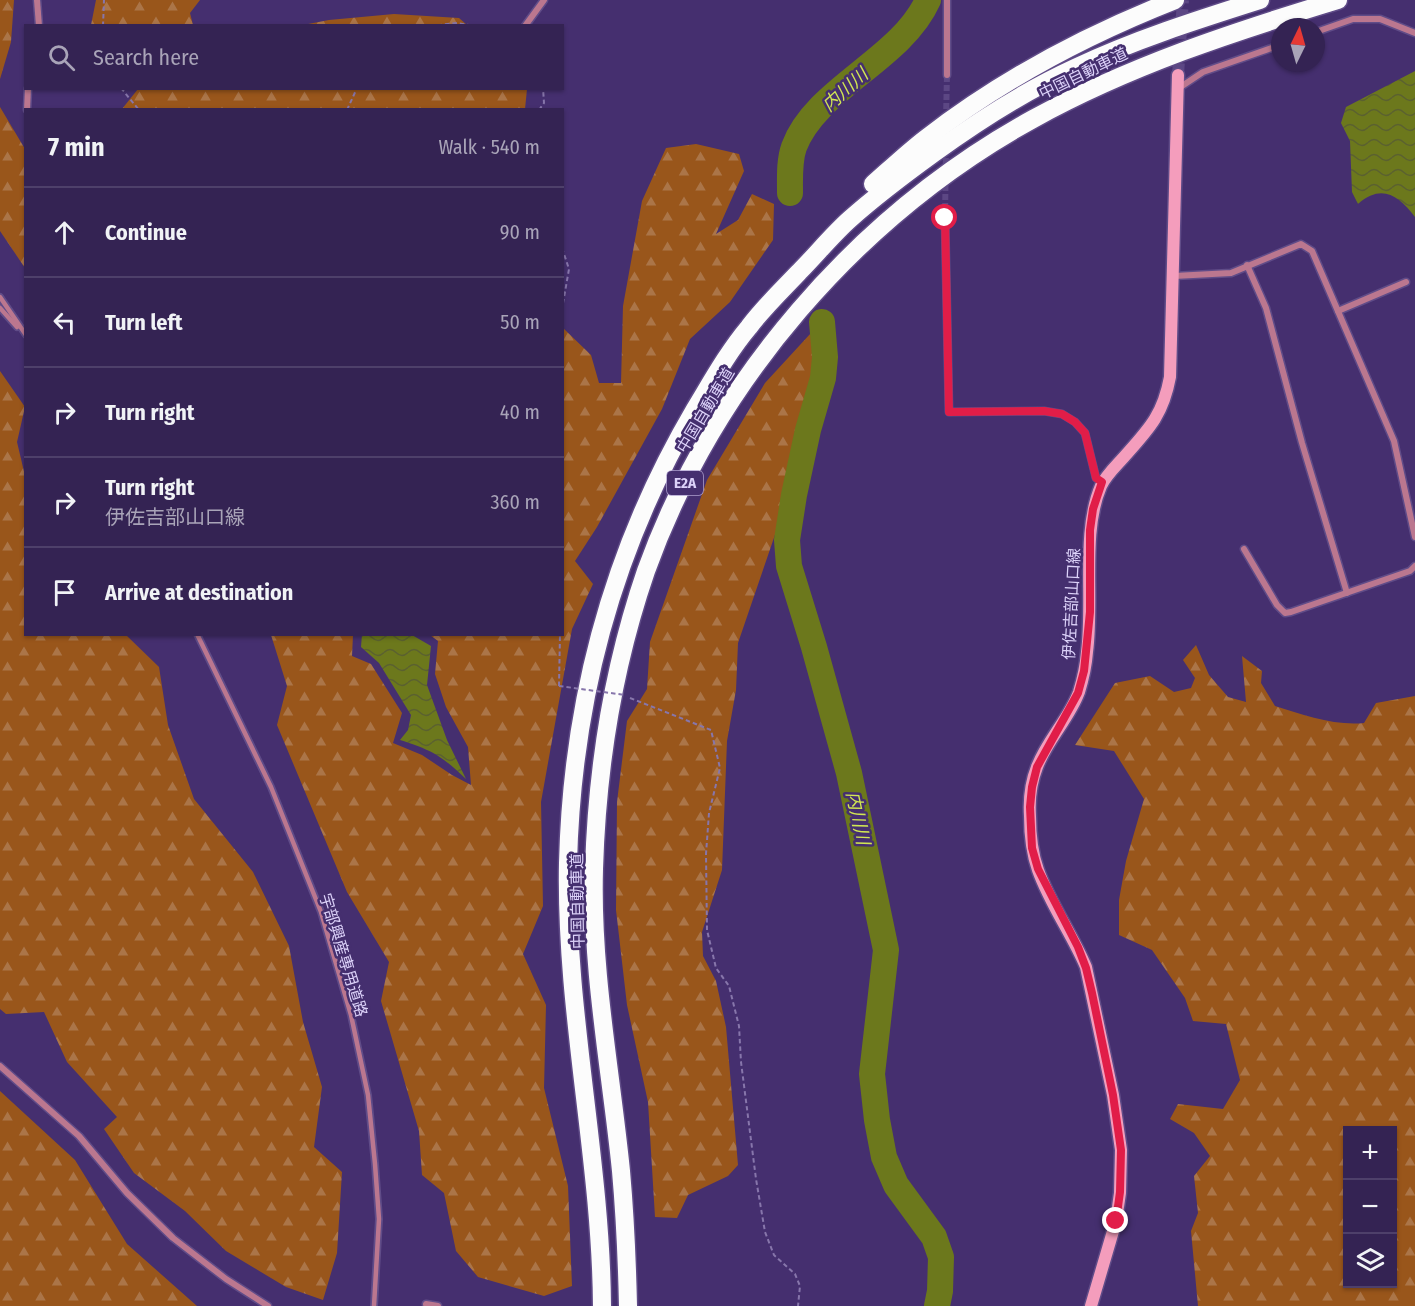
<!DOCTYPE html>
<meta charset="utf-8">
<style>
body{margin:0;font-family:"Fira Sans Condensed","Noto Sans JP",sans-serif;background:#3c2b5a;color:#f1f3f6}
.controls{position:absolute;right:18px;bottom:18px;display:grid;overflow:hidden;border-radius:0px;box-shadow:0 2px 4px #0004}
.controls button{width:54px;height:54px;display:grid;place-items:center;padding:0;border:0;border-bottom:2px solid #4e406a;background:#342353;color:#f1f3f6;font:30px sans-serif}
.compass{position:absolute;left:1271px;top:18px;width:54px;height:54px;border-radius:50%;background:#342353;box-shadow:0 2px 4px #0004;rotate:5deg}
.stop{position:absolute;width:18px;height:18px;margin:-14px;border:4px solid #e11d48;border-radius:50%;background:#fff}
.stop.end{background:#e11d48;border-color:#fff;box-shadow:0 2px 6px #0008}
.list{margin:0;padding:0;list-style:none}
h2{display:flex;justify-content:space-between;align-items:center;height:78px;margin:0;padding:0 24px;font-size:26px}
h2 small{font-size:20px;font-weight:400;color:#a9a4b8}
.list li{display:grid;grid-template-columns:39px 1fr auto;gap:18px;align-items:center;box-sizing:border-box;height:90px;padding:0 24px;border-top:2px solid #4e406a}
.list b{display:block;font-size:22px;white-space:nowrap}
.list p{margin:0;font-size:20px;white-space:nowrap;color:#a9a4b8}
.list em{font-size:20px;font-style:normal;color:#a9a4b8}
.icon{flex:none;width:33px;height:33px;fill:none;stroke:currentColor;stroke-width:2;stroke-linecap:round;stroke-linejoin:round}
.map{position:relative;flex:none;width:1415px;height:1306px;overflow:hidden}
.search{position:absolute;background:#342353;box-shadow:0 2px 4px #0004;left:24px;top:24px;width:540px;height:66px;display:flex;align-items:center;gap:15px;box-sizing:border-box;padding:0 21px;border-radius:0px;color:#a9a4b8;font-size:22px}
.panel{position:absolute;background:#342353;box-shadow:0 2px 4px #0004;left:24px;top:108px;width:540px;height:528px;border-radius:0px}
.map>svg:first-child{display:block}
.forest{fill:url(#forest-firs);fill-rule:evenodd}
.water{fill:url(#water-waves)}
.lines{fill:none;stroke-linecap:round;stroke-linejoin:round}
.river{stroke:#6c781c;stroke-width:26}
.street-tunnel{stroke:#5c4784;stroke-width:6;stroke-dasharray:6 3;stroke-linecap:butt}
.secondary-tunnel{stroke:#5c4784;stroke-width:12;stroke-dasharray:12 6;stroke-linecap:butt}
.lane-casing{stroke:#604c88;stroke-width:8}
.street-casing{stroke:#604c88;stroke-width:9}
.secondary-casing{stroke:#604c88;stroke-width:15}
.highway-casing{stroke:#604c88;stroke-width:21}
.path{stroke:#8776ab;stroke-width:2;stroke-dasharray:4.5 3;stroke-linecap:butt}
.lane{stroke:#bb778f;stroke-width:4.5}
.street{stroke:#bb778f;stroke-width:6}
.secondary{stroke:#f49dbc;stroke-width:12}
.highway{stroke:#fcfcfc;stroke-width:18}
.path-bridge{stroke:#8776ab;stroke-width:2;stroke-dasharray:4.5 3;stroke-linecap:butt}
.route{stroke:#e11d48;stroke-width:8}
.labels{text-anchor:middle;stroke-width:5;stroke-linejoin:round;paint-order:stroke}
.shield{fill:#452f6f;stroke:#afa1d0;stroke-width:1.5}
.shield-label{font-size:15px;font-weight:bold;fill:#dcd2f9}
.street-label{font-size:16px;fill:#dcd2f9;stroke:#452f6f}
.water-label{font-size:18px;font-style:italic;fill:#d2e753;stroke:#452f6f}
</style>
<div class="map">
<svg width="1415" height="1306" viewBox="0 0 1415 1306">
<defs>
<pattern id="forest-firs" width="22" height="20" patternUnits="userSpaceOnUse" patternTransform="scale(1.5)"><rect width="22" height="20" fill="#99561b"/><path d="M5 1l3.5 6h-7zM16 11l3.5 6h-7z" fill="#ab7548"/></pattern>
<pattern id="water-waves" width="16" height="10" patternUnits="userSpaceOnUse" patternTransform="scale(1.5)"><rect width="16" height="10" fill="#6c781c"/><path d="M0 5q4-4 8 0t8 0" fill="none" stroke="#5b612f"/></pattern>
</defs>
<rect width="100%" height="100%" fill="#452f6f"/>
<!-- forest -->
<g class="forest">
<polygon points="0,0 14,0 11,42 0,79"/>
<polygon points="96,0 200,0 190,13 193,25 91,25"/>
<polygon points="394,14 459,18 467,25 303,25 329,20"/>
<polygon points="138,89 138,88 527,89 525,109 122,109"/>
<polygon points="0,107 25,149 25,268 0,231"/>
<polygon points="696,144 739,154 744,171 716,234 738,220 752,194 774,204 773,240 730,302 690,339 662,409 597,527 575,561 593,584 572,629 541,802 543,906 523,954 546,1005 544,1088 568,1186 572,1286 544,1296 478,1277 456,1251 444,1193 422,1175 419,1131 381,1001 389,962 347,892 277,725 287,686 271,635 353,635 352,656 371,664 402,713 393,743 422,755 452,775 471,785 468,747 446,707 435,674 438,641 430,635 562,634 563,328 591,355 599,383 621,383 623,306 642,201 666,148"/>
<polygon points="811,333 819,352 810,396 778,526 738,643 736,690 727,741 722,870 702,932 703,956 716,981 726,1027 738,1165 728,1176 688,1195 677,1218 655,1217 648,1102 627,1005 616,910 617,802 627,721 647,689 650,642 707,480 765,383"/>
<polygon points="0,371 25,407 17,442 26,480 26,634 126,635 159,667 168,725 194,799 253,872 289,946 303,1022 322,1087 314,1147 342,1172 337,1253 323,1300 286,1287 226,1251 185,1211 134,1173 104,1129 117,1117 67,1062 44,1012 6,1014 0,1009"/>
<path d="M1196,645L1209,675L1228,697L1246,702L1242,656L1262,671L1261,683L1275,706C1303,715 1335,726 1364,723L1376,703L1415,696V1306H1198L1191,1231L1198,1213L1194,1176L1210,1156L1194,1133L1170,1119L1178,1104L1223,1109L1240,1080L1226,1024L1193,1021L1185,998L1152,950L1119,935V900L1126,861L1144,799L1114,751L1075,745L1115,683L1150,676L1174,692L1191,688L1195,678L1183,660ZM1348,1130H1392V1284H1348Z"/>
<polygon points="0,1091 75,1160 127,1244 197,1306 0,1306"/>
</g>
<!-- water -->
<g class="water">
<path d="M1415,71V217C1399,196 1382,183 1358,204L1352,192L1350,141L1341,123L1346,107Z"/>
<path d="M362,634L412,635L431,646L427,685L447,740L466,779C442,756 432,750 400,740L408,730L411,715L379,663L361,647Z"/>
</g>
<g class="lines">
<!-- river -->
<g class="river">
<path d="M790,193C790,178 789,161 794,147C816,88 901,60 928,0"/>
<polyline points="822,322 825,357 823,378 808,430 794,495 787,540 789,566 814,647 849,773 886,950 872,1074 877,1120 884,1157 896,1185 934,1237 941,1257 940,1291 937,1306"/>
</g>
<!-- street-tunnel -->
<g class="street-tunnel">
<polyline points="946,118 947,75"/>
<polyline points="945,218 946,149"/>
</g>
<!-- secondary-tunnel -->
<polyline class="secondary-tunnel" points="1178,75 1183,0"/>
<defs>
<g id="lane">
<polyline points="0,297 26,335"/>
<polyline points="0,308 17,327"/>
<polyline points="197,634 271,787 321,912 351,1015 368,1095 375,1164 379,1219 374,1306"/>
</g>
<g id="street">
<polyline points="37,0 39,26"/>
<polyline points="525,26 544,0"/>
<polyline points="1316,32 1353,19 1380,19 1415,33"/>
<polyline points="947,75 947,0"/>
<polyline points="1179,88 1203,72 1280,45"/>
<polyline points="27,110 28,88"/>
<polyline points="945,218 949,412 1044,411 1062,414 1075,422 1085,433 1096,478 1102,482"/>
<polyline points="1247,265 1266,308 1302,443 1347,593"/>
<polyline points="1174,276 1231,273 1301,244 1312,251 1394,441 1415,537"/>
<polyline points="1338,311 1406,282"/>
<polyline points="1244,549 1277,605 1285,613 1291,612 1410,571 1415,566"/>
<polyline points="0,1066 79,1136 127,1193 173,1238 226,1279 268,1306"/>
<polyline points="426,1304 438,1306"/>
</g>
<path id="secondary" d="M1091,1306L1116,1221L1120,1193L1121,1150L1113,1095L1086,967C1072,934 1050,904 1038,870C1032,853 1030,834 1030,816C1029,800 1031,782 1037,767C1047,740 1069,719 1079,692C1083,679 1086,665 1087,652C1094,600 1081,532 1101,486C1106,475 1116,466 1124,457C1149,429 1163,415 1170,377L1178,75"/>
<g id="highway">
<path d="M873,184C890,169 907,153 925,139C1001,80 1086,35 1175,0"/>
<path d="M602,1306C601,1158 565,1012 568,863C572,701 612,550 695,409C712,381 728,352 749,327C764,307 782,290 799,272C816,255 832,235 850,219C877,195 905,174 934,153C978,121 1025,91 1075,68C1134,40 1197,20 1260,0"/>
<path d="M628,1306C627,1261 625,1216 621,1171C611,1071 591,970 594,869C597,768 613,667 646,571C714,382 857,216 1033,119C1129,66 1233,32 1338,0"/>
</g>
</defs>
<!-- lane casing -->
<use href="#lane" class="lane-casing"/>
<!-- street casing -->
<use href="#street" class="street-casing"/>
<!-- secondary casing -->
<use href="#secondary" class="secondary-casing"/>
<!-- highway casing -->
<use href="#highway" class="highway-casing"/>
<!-- path -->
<g class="path">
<polyline points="103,26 104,0"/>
<polyline points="430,26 457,23 475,26"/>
<polyline points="121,88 139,110"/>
<polyline points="347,110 357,88"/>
<polyline points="539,110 544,103 543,88"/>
<polyline points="562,248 569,269 562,309"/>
<polyline points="562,323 562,328"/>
<polyline points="559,686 560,634"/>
<polyline points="630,698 711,730 720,768 709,813 706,854 707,930 716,968 729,986 739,1026 741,1062 756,1179 765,1232 774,1255 795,1274 800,1286 798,1306"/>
</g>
<!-- lane -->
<use href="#lane" class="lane"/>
<!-- street -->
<use href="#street" class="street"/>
<!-- secondary -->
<use href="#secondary" class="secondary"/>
<!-- highway -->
<use href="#highway" class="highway"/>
<!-- path-bridge -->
<polyline class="path-bridge" points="559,686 625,695"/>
</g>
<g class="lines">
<!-- route -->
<polyline class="route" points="945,218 949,412 1044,411 1062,414 1075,422 1085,433 1096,478 1102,482 1093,509 1090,530 1090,612 1084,671 1078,693 1037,767 1032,787 1030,807 1032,848 1038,869 1078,947 1086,968 1092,993 1113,1095 1121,1150 1120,1192 1116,1221"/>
</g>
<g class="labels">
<!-- shield labels -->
<rect class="shield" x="667" y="471" width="36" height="24" rx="4.5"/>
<g class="shield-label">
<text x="685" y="488">E2A</text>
</g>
<!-- street labels -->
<g class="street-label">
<text transform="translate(1083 73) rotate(-26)" y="6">中国自動車道</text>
<text transform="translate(705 410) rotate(-59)" y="6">中国自動車道</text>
<text transform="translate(1071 604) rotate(-87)" y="6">伊佐吉部山口線</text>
<text transform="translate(577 901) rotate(-91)" y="6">中国自動車道</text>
<text transform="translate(344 955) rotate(73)" y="6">宇部興産専用道路</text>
</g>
<!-- water labels -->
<g class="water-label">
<text transform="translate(845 90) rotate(-42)" y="6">内川川</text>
<text transform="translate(858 818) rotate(78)" y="6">内川川</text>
</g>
</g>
</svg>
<div class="controls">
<button>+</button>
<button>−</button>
<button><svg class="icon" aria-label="layers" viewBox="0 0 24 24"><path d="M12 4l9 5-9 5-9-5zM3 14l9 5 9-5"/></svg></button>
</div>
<svg class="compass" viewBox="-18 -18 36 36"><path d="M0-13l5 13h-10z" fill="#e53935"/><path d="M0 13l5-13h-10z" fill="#a9a4b8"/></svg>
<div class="stop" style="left:945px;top:218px"></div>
<div class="stop end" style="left:1116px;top:1221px"></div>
<div class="search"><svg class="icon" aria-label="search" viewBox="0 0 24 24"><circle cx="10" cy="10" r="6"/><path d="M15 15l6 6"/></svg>Search here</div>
<section class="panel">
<h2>7 min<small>Walk · 540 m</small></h2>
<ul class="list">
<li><svg class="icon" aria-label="ahead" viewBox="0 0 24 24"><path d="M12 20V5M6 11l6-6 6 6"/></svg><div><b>Continue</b></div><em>90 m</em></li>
<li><svg class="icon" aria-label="left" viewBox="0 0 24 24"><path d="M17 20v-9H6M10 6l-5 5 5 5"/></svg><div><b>Turn left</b></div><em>50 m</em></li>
<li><svg class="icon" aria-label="right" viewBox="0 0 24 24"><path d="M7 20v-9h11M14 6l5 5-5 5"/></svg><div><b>Turn right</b></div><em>40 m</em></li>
<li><svg class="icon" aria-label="right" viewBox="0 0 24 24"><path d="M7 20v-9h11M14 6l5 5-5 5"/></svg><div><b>Turn right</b><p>伊佐吉部山口線</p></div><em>360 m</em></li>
<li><svg class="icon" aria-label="arrive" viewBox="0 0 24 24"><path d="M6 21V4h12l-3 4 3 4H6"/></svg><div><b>Arrive at destination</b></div></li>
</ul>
</section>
</div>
